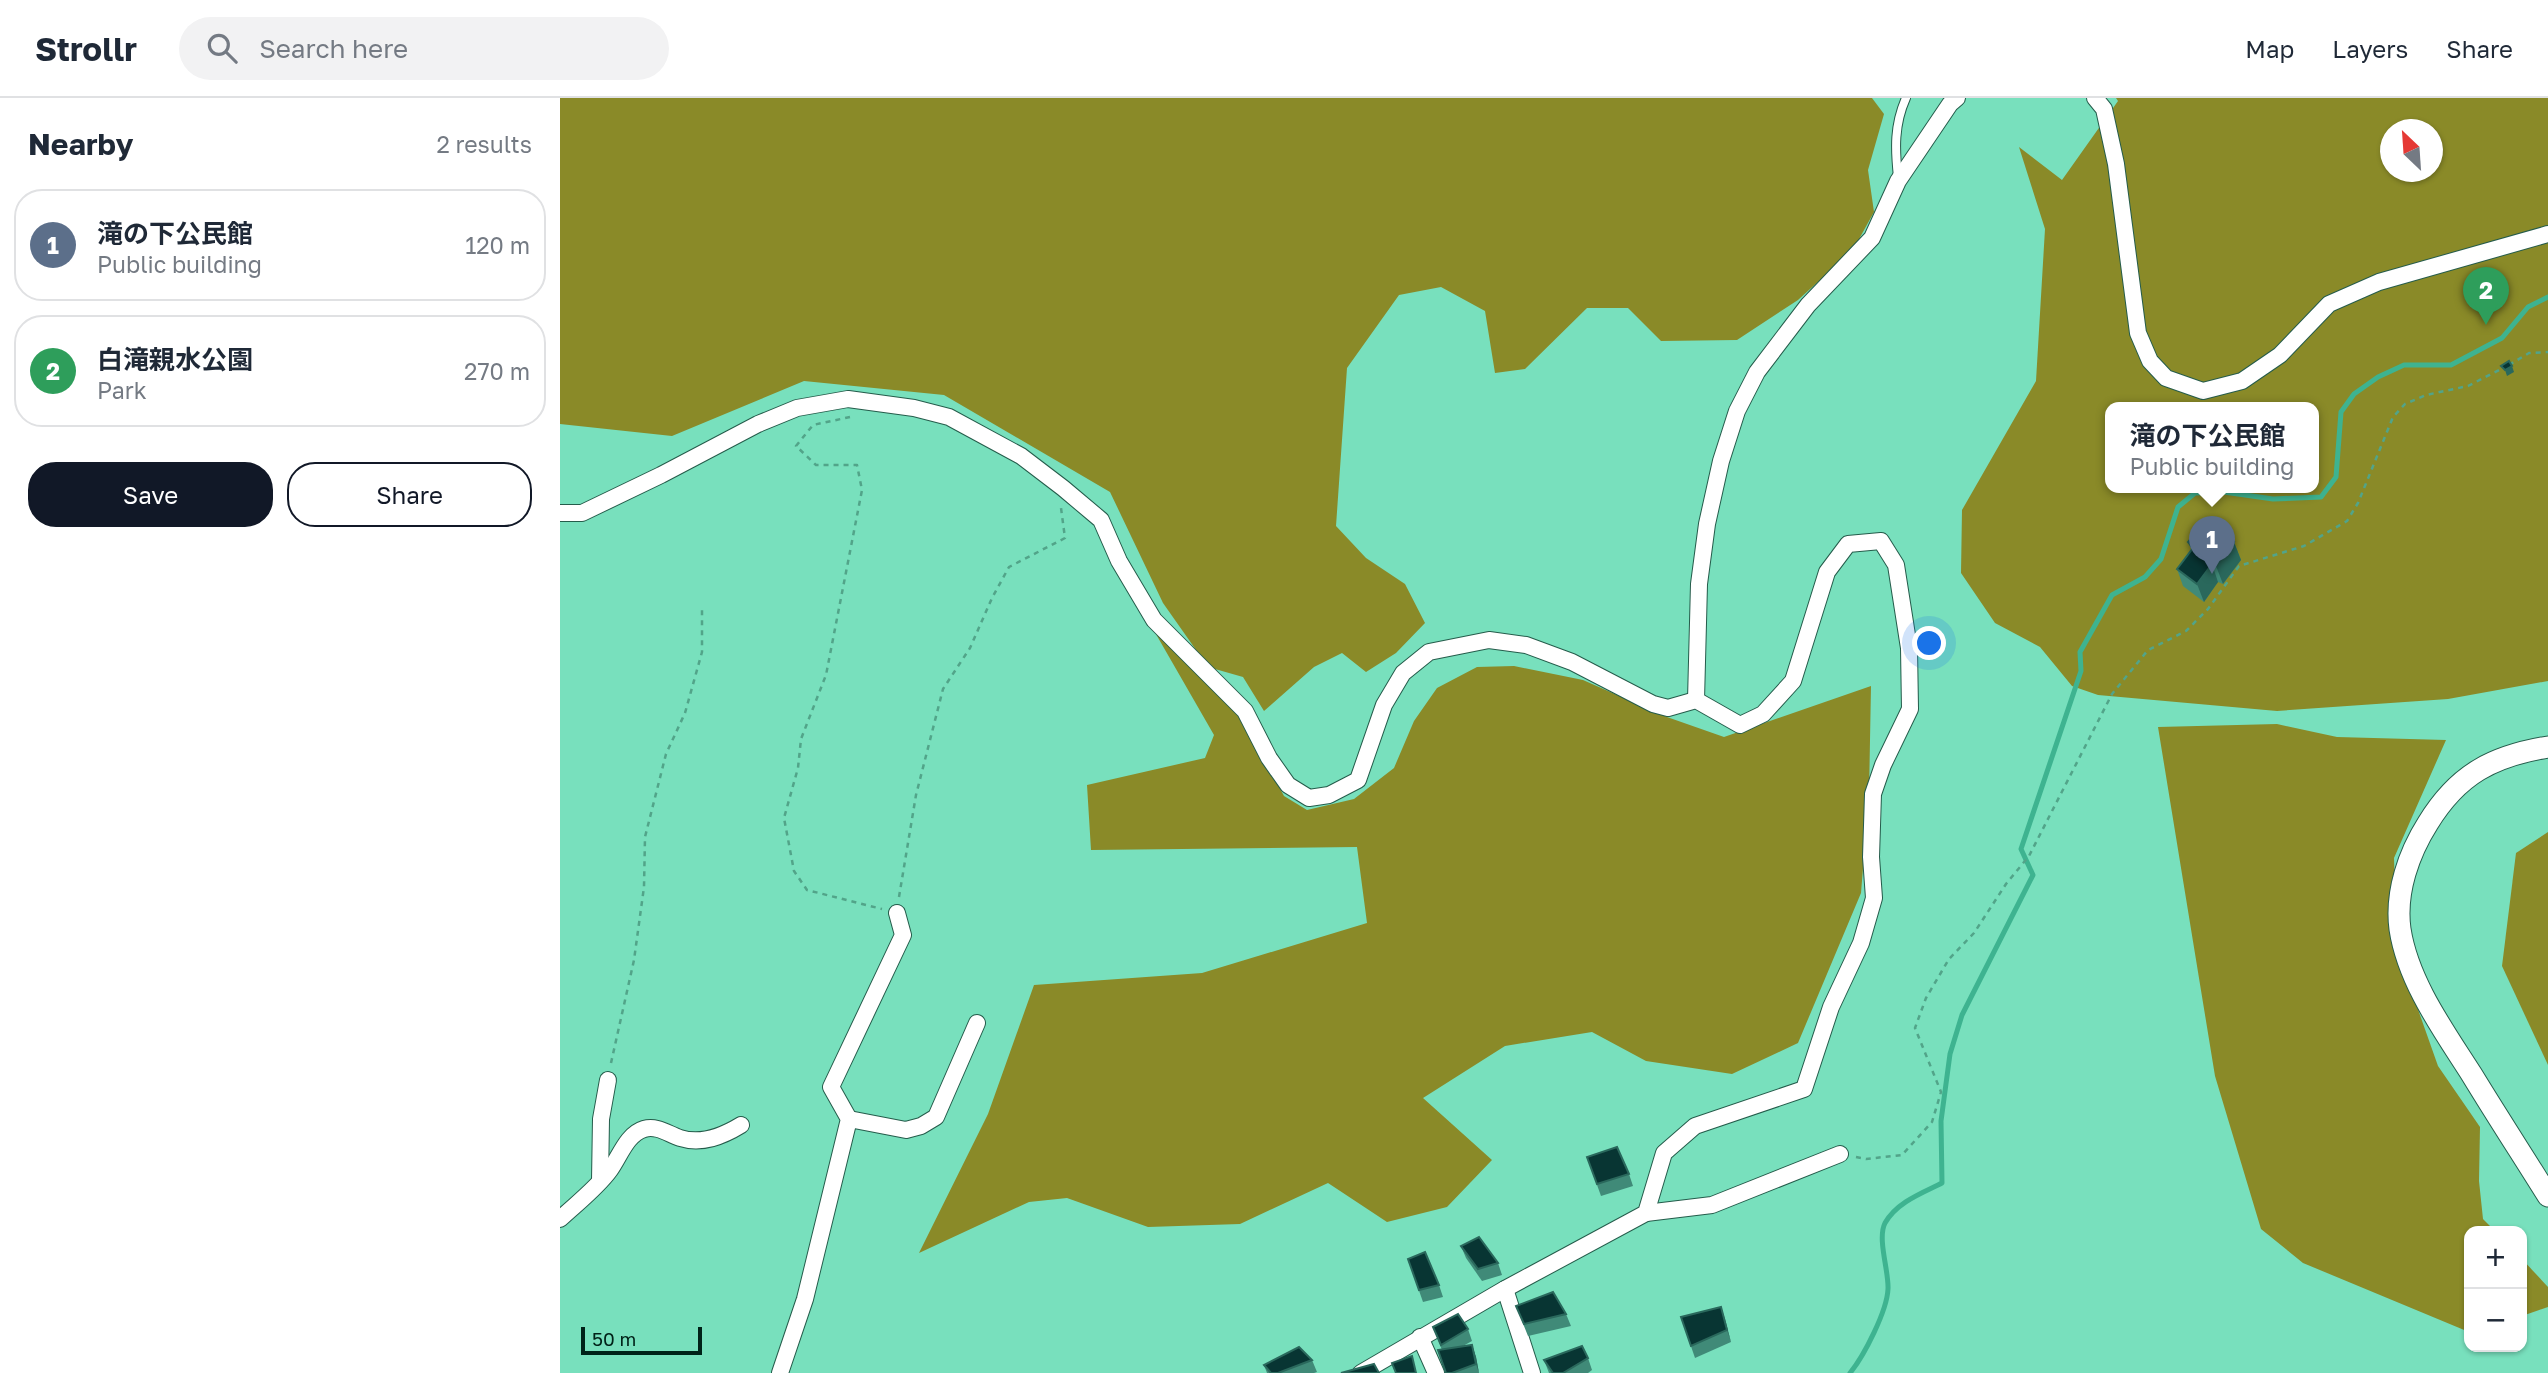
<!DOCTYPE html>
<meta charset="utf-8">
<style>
body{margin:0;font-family:"Golos Text","Noto Sans JP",sans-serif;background:#f2f2f3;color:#1f2937}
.controls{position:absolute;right:21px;bottom:21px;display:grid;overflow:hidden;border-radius:14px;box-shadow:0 2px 5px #0004}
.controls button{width:63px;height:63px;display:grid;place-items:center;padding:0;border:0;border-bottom:2px solid #e0e1e3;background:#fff;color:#1f2937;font:35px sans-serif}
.compass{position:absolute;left:1820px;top:21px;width:63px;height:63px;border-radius:50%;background:#fff;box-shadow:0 2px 5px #0004;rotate:335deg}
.scale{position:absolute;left:21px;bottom:18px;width:121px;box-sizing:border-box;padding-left:7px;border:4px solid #002218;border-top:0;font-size:19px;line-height:24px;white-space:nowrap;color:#002218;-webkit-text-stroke:5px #78e0bd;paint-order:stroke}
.you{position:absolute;left:1370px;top:546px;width:24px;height:24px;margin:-18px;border:5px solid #fff;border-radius:50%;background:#1a73e8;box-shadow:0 0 0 10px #1a73e833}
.badge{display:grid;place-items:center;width:46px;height:46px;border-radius:50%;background:#111827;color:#fff;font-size:23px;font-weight:700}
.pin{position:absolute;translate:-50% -58px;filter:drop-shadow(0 2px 4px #0008)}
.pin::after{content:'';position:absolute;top:37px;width:24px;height:21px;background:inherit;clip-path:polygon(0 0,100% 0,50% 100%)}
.popup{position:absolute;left:1545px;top:304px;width:214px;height:91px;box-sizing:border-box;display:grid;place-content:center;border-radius:14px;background:#fff;filter:drop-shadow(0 2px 5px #0005);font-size:23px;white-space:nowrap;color:#747a83}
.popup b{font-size:26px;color:#1f2937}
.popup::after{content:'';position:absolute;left:50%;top:100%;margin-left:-14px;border:14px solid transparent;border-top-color:#fff}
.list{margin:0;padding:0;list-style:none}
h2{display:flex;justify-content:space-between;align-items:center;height:91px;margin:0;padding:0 28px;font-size:30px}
h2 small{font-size:23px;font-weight:400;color:#747a83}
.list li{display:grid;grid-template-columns:46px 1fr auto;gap:21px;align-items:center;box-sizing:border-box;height:112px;margin:0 14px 14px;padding:0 14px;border:2px solid #e0e1e3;border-radius:28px}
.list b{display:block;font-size:26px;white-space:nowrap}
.list p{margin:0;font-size:23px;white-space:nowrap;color:#747a83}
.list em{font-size:23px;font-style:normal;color:#747a83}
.actions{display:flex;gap:14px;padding:21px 28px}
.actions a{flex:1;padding:16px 0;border:2px solid #111827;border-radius:28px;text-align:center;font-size:24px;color:#111827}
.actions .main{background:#111827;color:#fff}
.icon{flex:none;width:38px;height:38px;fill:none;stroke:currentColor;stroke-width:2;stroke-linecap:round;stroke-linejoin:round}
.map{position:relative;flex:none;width:1988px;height:1275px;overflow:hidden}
header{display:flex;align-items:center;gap:42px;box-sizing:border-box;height:98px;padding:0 35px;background:#fff;border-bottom:2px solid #e0e1e3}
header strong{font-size:33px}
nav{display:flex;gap:38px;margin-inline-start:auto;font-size:24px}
.search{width:490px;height:63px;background:#f2f2f3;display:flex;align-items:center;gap:18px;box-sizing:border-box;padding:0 24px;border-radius:38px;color:#747a83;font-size:26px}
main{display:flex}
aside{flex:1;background:#fff}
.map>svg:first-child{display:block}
.forest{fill:#8a8a28;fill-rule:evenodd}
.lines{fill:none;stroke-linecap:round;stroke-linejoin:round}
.stream{stroke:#3eb390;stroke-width:5}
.lane-casing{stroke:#255c4b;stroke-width:10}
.street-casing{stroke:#255c4b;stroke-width:18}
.secondary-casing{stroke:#255c4b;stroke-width:23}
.path{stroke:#52a489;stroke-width:2.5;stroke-dasharray:5 5;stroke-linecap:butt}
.lane{stroke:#fff;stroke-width:8}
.street{stroke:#fff;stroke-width:16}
.secondary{stroke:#fff;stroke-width:21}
.wall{fill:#408a78}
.shaded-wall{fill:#2a685c}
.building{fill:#083533;stroke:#2a685c;stroke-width:2}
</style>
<header>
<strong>Strollr</strong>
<div class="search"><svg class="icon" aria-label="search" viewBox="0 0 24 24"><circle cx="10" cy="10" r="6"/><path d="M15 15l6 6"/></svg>Search here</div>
<nav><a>Map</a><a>Layers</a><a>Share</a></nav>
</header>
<main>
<aside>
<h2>Nearby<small>2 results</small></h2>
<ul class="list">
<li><span class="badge" style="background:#5c6f8a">1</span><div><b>滝の下公民館</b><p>Public building</p></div><em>120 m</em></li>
<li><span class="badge" style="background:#2e9e5b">2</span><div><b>白滝親水公園</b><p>Park</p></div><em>270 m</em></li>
</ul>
<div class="actions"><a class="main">Save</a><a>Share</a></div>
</aside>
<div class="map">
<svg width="1988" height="1275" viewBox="0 0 1988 1275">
<rect width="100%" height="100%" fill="#78e0bd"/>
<!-- forest -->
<g class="forest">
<polygon points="0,0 1312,0 1324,16 1308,72 1314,114 1293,152 1238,202 1177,242 1101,243 1068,210 1027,210 965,271 935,275 925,213 881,189 839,197 787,270 776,428 806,460 845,486 865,525 836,555 806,574 782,555 754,569 704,613 683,579 648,569 603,505 550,394 384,297 244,283 112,338 0,326"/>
<path d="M1556,0H1988V583L1888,601L1717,613L1538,597L1512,588L1480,549L1435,525L1401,475L1402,412L1476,283L1485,131L1459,49L1502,82L1558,3ZM1830,32H1872V74H1830ZM1550,310H1754V390H1550Z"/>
<polygon points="566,484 679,614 724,698 747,712 794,701 834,670 854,623 877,590 917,569 954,568 1023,582 1107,619 1164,639 1311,588 1309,697 1301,795 1238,945 1172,976 1086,963 1032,934 945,948 863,1000 932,1062 887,1109 827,1124 768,1085 680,1126 588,1129 507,1100 469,1104 359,1155 428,1016 474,887 642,875 807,825 797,749 531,752 527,687 645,660 654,637"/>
<polygon points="1717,626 1777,639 1886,642 1834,760 1837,852 1878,968 1920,1029 1919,1083 1923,1121 1935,1133 1909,1133 1909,1234 1743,1165 1701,1131 1655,978 1598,629"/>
<polygon points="1988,734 1988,967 1942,868 1956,755"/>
<polygon points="1962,1161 1988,1189 1988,1209 1962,1218"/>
</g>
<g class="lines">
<!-- stream -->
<path class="stream" d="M1290,1275C1304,1258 1327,1213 1328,1191C1329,1173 1317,1141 1325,1125C1337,1104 1362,1095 1382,1085L1381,1023L1390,956L1402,917L1473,777L1461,751L1521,573L1520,554L1552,497L1585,479L1601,461L1618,409L1635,395L1664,394L1713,401L1761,399L1776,379L1781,314L1794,296L1818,279L1844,267H1891L1942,240L1968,209L1988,199"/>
<defs>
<path id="lane" d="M1338,79C1335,51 1334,27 1346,0"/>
<g id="street">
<polyline points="1535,0 1544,11 1556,66 1578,235 1590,263 1606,280 1643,293 1682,283 1720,257 1769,206 1819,184 1988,136"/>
<polyline points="0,415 22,415 101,377 198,326 237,310 288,301 354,310 389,319 461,358 503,390 541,422 559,463 594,522 685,613 709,660 728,687 749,700 769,697 798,682 824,607 843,575 869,554 929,542 966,547 1012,564 1093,606 1108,610 1136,602 1180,627 1203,616 1233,583 1267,474 1288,446 1321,443 1336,467 1349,550 1350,611 1323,667 1313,696 1311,759 1314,800 1301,845 1271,909 1244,991 1135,1028 1104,1055 1086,1115 945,1191 801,1275"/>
<polyline points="1136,602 1139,486 1147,426 1161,363 1177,313 1197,274 1248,207 1312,140 1338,83 1390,6 1397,0"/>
<polyline points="289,1021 346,1032 361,1028 376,1019 417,925"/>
<polyline points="40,1083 41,1021 48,982"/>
<polyline points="1086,1115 1152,1107 1280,1056"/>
<path d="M0,1121C16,1106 37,1090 50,1072C60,1058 67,1036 84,1031C97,1027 108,1036 120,1040C142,1047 163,1038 181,1027"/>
<polyline points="945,1191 972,1275"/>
<polyline points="860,1239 876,1275"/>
<polyline points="220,1275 245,1201 289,1021 271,989 343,837 337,815"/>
</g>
<path id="secondary" d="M1988,649C1933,658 1898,676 1868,725C1849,755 1835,794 1840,831C1848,884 1884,933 1912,977C1937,1018 1963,1058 1988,1098"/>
</defs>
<!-- lane casing -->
<use href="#lane" class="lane-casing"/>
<!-- street casing -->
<use href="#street" class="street-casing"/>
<!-- secondary casing -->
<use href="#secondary" class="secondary-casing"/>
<!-- path -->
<g class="path">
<polyline points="1949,267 1969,255 1988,254"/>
<polyline points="290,319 253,327 236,348 256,367 297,367 302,392 266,577 241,641 238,670 224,720 234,773 247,792 322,811"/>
<polyline points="339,799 356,697 383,591 410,550 432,500 449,469 505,440 501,410"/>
<polyline points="51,965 74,862 84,789 85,739 106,656 125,615 142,554 142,509"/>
<polyline points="1296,1059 1306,1061 1342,1057 1372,1024 1381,994 1355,930 1366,900 1389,861 1414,835 1446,786 1469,758 1552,596 1588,552 1626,533 1648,511 1679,468 1744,448 1787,423 1798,405 1833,319 1845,306 1866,297 1908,288 1943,270"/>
</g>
<!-- lane -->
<use href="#lane" class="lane"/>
<!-- street -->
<use href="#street" class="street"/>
<!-- secondary -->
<use href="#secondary" class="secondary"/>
</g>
<!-- wall -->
<g class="wall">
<polygon points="1650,431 1674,444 1681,462 1663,486 1658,484 1644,504 1623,488 1617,471 1631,451 1628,444 1643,432"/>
<polygon points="1027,1059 1069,1076 1073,1088 1041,1098"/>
<polygon points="901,1148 938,1165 942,1177 922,1183 906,1160"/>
<polygon points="848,1161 879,1187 883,1199 863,1204"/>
<polygon points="956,1208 1006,1216 1011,1228 968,1238"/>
<polygon points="1161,1209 1171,1244 1135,1260 1121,1219"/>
<polygon points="873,1229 908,1231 912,1243 903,1248 912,1247 916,1259 919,1275 886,1275 882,1252"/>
<polygon points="1028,1260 1032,1272 1028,1275 989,1275 984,1262"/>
<polygon points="752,1262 757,1274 754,1275 707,1275 704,1267"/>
</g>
<!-- shaded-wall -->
<g class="shaded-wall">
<polygon points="1952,268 1954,274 1947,278 1945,272"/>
<polygon points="1674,444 1681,462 1663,486 1656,468"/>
<polygon points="1652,466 1658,484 1644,504 1637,486"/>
<polygon points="1161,1209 1165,1221 1171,1244 1167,1232"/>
<polygon points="912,1247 916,1259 919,1275 916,1266"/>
</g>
<!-- building -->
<g class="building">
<polygon points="1949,263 1952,268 1945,272 1941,268"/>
<polygon points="1646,427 1650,431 1654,427 1674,444 1656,468 1652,466 1637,486 1617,471 1633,450 1628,444 1640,430 1643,432"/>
<polygon points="1057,1049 1069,1076 1037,1086 1027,1059"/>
<polygon points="919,1139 938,1165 918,1171 901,1148"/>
<polygon points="865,1154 879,1187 859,1192 848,1161"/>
<polygon points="993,1194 1006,1216 964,1226 956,1208"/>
<polygon points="1161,1209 1167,1232 1131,1248 1121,1219"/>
<polygon points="898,1216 908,1231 881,1247 873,1229"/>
<polygon points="912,1247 916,1266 892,1275 886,1275 878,1252"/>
<polygon points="1022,1248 1028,1260 1003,1275 993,1275 984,1262"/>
<polygon points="739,1249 752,1262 718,1275 711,1275 704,1267"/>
<polygon points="852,1258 856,1275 836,1275 832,1265"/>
<polygon points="814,1266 819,1275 781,1275"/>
</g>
</svg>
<div class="controls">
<button>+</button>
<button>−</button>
</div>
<svg class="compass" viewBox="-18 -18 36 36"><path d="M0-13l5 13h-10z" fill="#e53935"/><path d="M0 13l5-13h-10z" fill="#747a83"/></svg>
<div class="scale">50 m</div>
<div class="you"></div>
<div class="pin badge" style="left:1652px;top:476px;background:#5c6f8a">1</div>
<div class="popup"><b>滝の下公民館</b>Public building</div>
<div class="pin badge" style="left:1926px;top:227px;background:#2e9e5b">2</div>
</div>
</main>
